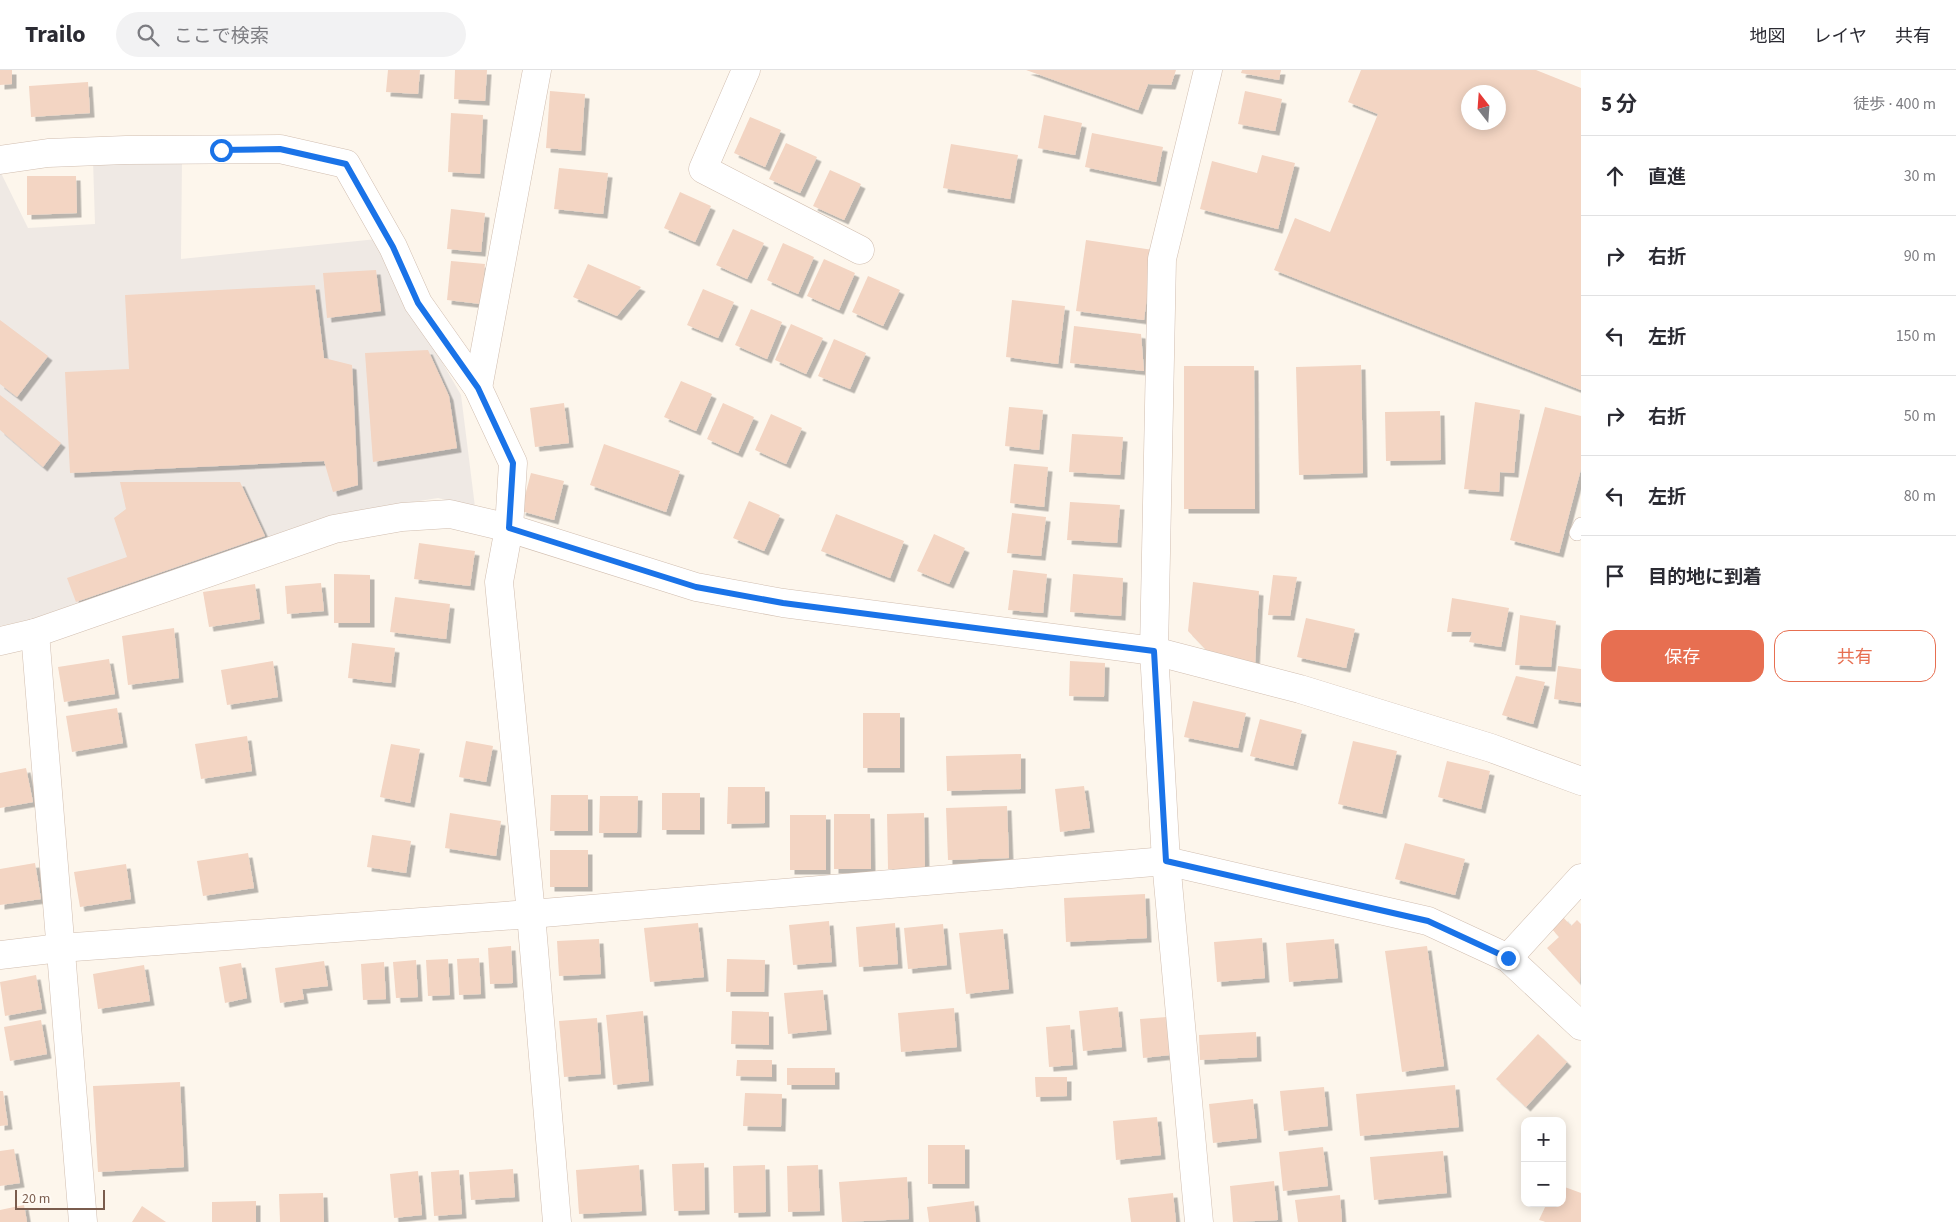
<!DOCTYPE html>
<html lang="ja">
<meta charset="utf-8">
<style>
body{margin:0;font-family:"Source Sans 3","Noto Sans JP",sans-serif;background:#f2f2f3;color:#2b2b33}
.controls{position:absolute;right:15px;bottom:15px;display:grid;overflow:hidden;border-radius:10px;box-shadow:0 2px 12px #0003}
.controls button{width:45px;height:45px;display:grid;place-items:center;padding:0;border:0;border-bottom:1px solid #e1e1e2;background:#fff;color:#2b2b33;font:25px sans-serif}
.compass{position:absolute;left:1461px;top:15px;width:45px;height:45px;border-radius:50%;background:#fff;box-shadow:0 2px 12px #0003;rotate:343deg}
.scale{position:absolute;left:15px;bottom:12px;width:90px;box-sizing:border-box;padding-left:5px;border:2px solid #7a5c4d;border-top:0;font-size:14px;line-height:18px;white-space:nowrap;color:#7a5c4d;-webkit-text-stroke:4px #fffaf3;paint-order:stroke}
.stop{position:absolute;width:15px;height:15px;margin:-11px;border:4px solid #1a73e8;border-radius:50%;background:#fff}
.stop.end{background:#1a73e8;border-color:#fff;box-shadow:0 1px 5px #0008}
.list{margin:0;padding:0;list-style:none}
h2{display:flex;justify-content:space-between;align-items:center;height:65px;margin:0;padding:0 20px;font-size:21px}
h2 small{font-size:16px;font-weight:400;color:#7c7c81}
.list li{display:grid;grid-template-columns:32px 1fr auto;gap:15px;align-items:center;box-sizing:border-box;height:80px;padding:0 20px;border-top:1px solid #e1e1e2}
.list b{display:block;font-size:19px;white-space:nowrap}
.list em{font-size:16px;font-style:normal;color:#7c7c81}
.actions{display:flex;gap:10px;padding:15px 20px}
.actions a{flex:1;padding:11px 0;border:1px solid #e76f51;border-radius:15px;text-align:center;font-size:18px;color:#e76f51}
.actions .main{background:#e76f51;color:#fff}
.icon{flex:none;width:28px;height:28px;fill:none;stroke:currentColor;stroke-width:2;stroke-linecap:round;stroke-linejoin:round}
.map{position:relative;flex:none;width:1581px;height:1152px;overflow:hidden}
header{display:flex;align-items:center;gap:30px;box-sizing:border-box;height:70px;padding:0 25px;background:#fff;border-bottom:1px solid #e1e1e2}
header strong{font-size:24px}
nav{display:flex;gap:28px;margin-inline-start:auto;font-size:18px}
.search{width:350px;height:45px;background:#f2f2f3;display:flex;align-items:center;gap:12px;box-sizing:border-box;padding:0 18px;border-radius:28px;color:#7c7c81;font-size:19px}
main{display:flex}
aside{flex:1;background:#fff}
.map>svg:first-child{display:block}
.industrial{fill:#efe9e4}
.building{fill:#f3d5c3;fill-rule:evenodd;filter:url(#shadow)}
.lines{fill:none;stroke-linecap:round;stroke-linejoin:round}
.lane-casing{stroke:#d1beb0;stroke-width:16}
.street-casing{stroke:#d1beb0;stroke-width:29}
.lane{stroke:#fff;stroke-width:15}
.street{stroke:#fff;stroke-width:28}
.route{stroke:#1a73e8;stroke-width:6}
</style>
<header>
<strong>Trailo</strong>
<div class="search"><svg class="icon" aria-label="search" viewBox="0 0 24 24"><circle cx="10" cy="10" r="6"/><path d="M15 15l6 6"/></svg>ここで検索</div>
<nav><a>地図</a><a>レイヤ</a><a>共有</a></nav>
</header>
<main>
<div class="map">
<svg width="1581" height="1152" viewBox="0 0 1581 1152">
<defs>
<filter id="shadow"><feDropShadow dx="4.5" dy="4.5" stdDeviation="0" flood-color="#0004"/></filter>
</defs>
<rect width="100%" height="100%" fill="#fdf6ec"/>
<!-- industrial -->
<polygon class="industrial" points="93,90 182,90 181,189 377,169 391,203 461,325 475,437 438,428 337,444 32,549 0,556 0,101 28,158 95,154"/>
<!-- building -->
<g class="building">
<polygon points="0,0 12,0 12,14 0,15"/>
<polygon points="388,0 420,0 418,24 386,22"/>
<polygon points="455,0 487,0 485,31 454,29"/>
<polygon points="1026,0 1176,0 1171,15 1148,14 1138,40"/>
<polygon points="1242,0 1281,0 1279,10 1241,3"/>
<path d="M1361,0H1536L1581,18V320L1274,200L1295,148L1330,162L1378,44L1348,32ZM1468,22H1498V52H1468Z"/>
<polygon points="88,12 90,43 31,47 29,16"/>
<polygon points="550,21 585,24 581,81 546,78"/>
<polygon points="1245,21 1282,29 1275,61 1238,54"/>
<polygon points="451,43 483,45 480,104 448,102"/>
<polygon points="1044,45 1082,53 1075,85 1038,78"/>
<polygon points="750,47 781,60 765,97 734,83"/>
<polygon points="1092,63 1163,77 1156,112 1085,97"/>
<polygon points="786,73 817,87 800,123 769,109"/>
<polygon points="951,74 1018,85 1010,129 943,118"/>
<polygon points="1262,85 1295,93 1278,159 1200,139 1212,91 1257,103"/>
<polygon points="559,98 608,103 603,144 554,139"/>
<polygon points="830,100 861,114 844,150 813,136"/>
<polygon points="27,106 76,106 77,143 27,145"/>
<polygon points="680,122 711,136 695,172 664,158"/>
<polygon points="451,139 485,143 481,182 447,179"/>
<polygon points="733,159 764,173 747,209 716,195"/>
<polygon points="1086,170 1153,180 1144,250 1076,241"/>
<polygon points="783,173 814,187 798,224 767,210"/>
<polygon points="824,189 855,203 839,240 807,226"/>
<polygon points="451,191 485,194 481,234 447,230"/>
<polygon points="588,194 641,217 617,246 573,227"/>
<polygon points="376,200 381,241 327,248 323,203"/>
<polygon points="868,206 900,220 883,256 852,242"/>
<polygon points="315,215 324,288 352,295 358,415 333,422 324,391 70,403 65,302 129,299 125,225"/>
<polygon points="703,219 734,232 718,268 687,255"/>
<polygon points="1012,230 1065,236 1058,294 1006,287"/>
<polygon points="751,239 782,252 767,289 735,275"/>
<polygon points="0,250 48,286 17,327 0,314"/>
<polygon points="791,254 823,268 806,304 775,290"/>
<polygon points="1074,256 1141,264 1144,301 1070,293"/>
<polygon points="834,269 866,283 850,319 818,306"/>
<polygon points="428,280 449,326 457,378 373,392 365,283"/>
<polygon points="1361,295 1363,403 1299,405 1296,297"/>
<polygon points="1184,296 1254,296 1255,439 1184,439"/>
<polygon points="681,311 712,324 696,361 664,347"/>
<polygon points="0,325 61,373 43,397 0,360"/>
<polygon points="1475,332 1520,340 1514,403 1500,402 1499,422 1464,419"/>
<polygon points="564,333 569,373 535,377 530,338"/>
<polygon points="723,333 754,347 738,383 707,369"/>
<polygon points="1009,337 1043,340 1039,380 1005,376"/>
<polygon points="1545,337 1581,346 1581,399 1559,483 1510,470"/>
<polygon points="1440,341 1441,390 1386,391 1385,342"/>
<polygon points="771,344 802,358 786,394 755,380"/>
<polygon points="1072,364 1123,367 1120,405 1069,402"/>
<polygon points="604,374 680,401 666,442 590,415"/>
<polygon points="1014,394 1048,397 1044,437 1010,433"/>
<polygon points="531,403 564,411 554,450 521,441"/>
<polygon points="120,412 240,412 265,466 76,532 67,508 127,487 114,448 126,439"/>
<polygon points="749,431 780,445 764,481 733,468"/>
<polygon points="1070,432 1120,435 1117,473 1067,470"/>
<polygon points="1012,443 1046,447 1041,486 1007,483"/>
<polygon points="836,444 904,471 890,508 821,481"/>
<polygon points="934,464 965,478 949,514 917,501"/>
<polygon points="419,473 475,481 470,516 414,509"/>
<polygon points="1013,500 1047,504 1043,543 1008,540"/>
<polygon points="334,504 370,505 370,553 334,553"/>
<polygon points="1073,504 1123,508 1121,546 1070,542"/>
<polygon points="1273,505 1297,507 1290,546 1268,545"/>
<polygon points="1193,512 1259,521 1255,595 1207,581 1188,561"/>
<polygon points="321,513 324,541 287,544 285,516"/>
<polygon points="255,514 260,549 209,557 203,522"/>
<polygon points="395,527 450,534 446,569 390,562"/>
<polygon points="1452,528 1509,538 1501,577 1469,572 1472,562 1447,562"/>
<polygon points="1520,545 1556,551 1551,597 1515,595"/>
<polygon points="1306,548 1355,559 1346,598 1297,587"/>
<polygon points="174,558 179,608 128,615 122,566"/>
<polygon points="352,573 395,578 391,613 348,608"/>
<polygon points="109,589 115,624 64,632 58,597"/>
<polygon points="273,591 278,627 227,635 221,600"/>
<polygon points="1070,591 1105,593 1104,627 1069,626"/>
<polygon points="1558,596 1581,599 1581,633 1554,629"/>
<polygon points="1516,606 1545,612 1533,654 1502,645"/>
<polygon points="1193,631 1246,643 1238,678 1184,667"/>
<polygon points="117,638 123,673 72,682 66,646"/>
<rect x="863" y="643" width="37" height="55"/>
<polygon points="1260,649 1302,660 1293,696 1250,686"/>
<polygon points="247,666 252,701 201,709 195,674"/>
<polygon points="466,671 493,676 486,712 459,707"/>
<polygon points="1353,671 1397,681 1382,744 1338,734"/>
<polygon points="391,674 420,679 410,733 380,727"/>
<polygon points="1021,684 1021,719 947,721 946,686"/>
<polygon points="1447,691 1490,701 1481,739 1438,727"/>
<polygon points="26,698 33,732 0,738 0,703"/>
<polygon points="1084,716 1090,758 1060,762 1055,719"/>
<polygon points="728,717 765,717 765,753 727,754"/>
<rect x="662" y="723" width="38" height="37"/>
<polygon points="551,725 588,725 588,761 550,761"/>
<polygon points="600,726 638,726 637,763 599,763"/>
<polygon points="1007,736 1009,788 948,790 946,738"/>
<polygon points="450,743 501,751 496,786 445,778"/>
<polygon points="924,743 925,799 888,799 887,744"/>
<polygon points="834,744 870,744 871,799 834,799"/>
<rect x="790" y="745" width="36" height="55"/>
<polygon points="372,765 411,771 406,803 367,797"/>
<polygon points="1405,773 1465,789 1455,825 1395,809"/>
<rect x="550" y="780" width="38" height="37"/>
<polygon points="248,783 254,818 203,826 197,791"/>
<polygon points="35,793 41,829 0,835 0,799"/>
<polygon points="126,794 131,829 80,837 74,802"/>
<polygon points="1145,824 1147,868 1066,872 1064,828"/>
<polygon points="1563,847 1571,856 1577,850 1581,854 1580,914 1547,878 1559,867 1551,858"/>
<polygon points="829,851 832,892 793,895 789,855"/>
<polygon points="698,853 704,907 650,912 644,858"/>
<polygon points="895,853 898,894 859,897 856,857"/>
<polygon points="943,854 947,895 908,899 904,858"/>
<polygon points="1003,859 1009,919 966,924 959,863"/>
<polygon points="1262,868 1265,908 1217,912 1214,872"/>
<polygon points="599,869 601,904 559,906 557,871"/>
<polygon points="1334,869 1338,908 1289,912 1286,873"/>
<polygon points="511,876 513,913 490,914 488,878"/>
<polygon points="1427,876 1444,996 1402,1002 1385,881"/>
<polygon points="479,888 481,924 459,925 457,889"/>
<polygon points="448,889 450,925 428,926 426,890"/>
<polygon points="727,889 765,890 764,922 726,922"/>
<polygon points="416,890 418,927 396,928 393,892"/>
<polygon points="324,891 328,916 302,919 304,929 280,933 275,898"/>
<polygon points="384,892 386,929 363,930 361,894"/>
<polygon points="241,893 247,928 225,933 219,897"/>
<polygon points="144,895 150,931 98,939 93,904"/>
<polygon points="36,905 42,939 5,946 0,912"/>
<polygon points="823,920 827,960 788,964 784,923"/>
<polygon points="1118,937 1122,977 1083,981 1079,941"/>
<polygon points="954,938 957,977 901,982 898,943"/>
<polygon points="643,941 649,1011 613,1015 606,945"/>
<polygon points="732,941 769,942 769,975 731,974"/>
<polygon points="1167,947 1170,985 1143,988 1140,949"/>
<polygon points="597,948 601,1004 564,1007 559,951"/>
<polygon points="41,950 47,984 10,991 4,957"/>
<polygon points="1070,955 1073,995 1049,997 1046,957"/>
<polygon points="1256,962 1257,987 1200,990 1199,965"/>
<polygon points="1538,964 1567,992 1526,1037 1496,1009"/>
<polygon points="737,990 772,990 772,1007 736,1006"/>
<rect x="787" y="998" width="48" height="17"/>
<polygon points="1035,1007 1067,1007 1067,1026 1036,1027"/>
<polygon points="180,1012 184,1097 98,1102 93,1016"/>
<polygon points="1455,1015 1459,1057 1360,1066 1356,1024"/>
<polygon points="1324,1017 1328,1056 1284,1061 1280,1021"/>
<polygon points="0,1021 3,1021 8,1055 0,1056"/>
<polygon points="745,1023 782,1024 781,1057 743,1056"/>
<polygon points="1253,1029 1257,1068 1213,1073 1209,1034"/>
<polygon points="1157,1047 1161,1085 1116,1090 1113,1051"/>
<rect x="928" y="1075" width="37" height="39"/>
<polygon points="1323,1077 1328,1116 1283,1121 1279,1082"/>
<polygon points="14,1079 20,1113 0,1116 0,1081"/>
<polygon points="1443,1081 1447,1123 1374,1130 1370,1087"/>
<polygon points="704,1093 705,1140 674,1141 672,1094"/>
<polygon points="639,1095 642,1141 579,1144 576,1100"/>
<polygon points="765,1095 766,1142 734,1143 733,1096"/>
<polygon points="818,1095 820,1141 788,1142 787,1096"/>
<polygon points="513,1099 515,1127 471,1130 469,1102"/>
<polygon points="459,1100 462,1144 434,1146 431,1102"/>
<polygon points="418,1101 422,1145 394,1148 390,1104"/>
<polygon points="907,1107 909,1149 842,1152 839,1112"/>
<polygon points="1274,1111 1278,1150 1233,1152 1230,1116"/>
<polygon points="1562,1116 1581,1123 1581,1152 1546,1152 1539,1150 1547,1133 1562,1133"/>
<polygon points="323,1123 324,1152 280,1152 279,1124"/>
<polygon points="1173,1123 1176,1152 1131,1152 1128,1128"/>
<polygon points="1340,1125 1342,1152 1298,1152 1295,1130"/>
<polygon points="256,1131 256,1152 212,1152 212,1132"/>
<polygon points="974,1131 976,1152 929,1152 927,1137"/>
<polygon points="24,1135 27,1152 0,1152 0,1140"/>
<polygon points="142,1136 166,1152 132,1152"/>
</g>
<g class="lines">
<defs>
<polyline id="lane" points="1577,463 1581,455"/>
<g id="street">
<polyline points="746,0 703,99 860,180"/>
<polyline points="0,90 48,83 126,80 280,79 346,94 393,177 418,233 478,318 513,393 509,458 499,512 531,844 557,1152"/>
<polyline points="478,318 537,0"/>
<polyline points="35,563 83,1152"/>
<polyline points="0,571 35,563 334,459 402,447 450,444 509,458 696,517 783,533 1154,581 1300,619 1491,678 1581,711"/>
<polyline points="0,885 60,878 531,844 1166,791 1428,851 1508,888 1581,956"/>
<polyline points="1508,888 1581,808"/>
<polyline points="1199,1152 1166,791 1154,581 1162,189 1208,0"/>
</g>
</defs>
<!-- lane casing -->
<use href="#lane" class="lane-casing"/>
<!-- street casing -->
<use href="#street" class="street-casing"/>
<!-- lane -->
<use href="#lane" class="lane"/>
<!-- street -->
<use href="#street" class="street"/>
</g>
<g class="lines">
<!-- route -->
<polyline class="route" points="221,80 280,79 346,94 393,177 418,233 478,318 513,393 509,458 696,517 783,533 1154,581 1166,791 1428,851 1508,888"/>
</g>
</svg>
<div class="controls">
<button>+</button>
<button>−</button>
</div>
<svg class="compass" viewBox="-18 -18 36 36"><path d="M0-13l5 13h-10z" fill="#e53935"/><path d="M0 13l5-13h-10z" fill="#7c7c81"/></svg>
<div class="scale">20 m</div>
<div class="stop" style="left:221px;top:80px"></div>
<div class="stop end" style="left:1508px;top:888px"></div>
</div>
<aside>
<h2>5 分<small>徒歩 · 400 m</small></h2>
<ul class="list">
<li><svg class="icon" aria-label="ahead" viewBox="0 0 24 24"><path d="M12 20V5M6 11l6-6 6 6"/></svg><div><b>直進</b></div><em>30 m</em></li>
<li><svg class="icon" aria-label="right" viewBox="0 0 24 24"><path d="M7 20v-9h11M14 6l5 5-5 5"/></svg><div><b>右折</b></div><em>90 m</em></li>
<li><svg class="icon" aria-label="left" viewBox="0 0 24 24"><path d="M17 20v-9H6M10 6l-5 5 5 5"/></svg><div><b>左折</b></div><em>150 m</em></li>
<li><svg class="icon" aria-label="right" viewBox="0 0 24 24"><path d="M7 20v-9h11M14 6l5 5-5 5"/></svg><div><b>右折</b></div><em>50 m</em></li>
<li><svg class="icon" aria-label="left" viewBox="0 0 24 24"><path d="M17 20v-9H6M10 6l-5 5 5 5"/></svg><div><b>左折</b></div><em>80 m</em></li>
<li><svg class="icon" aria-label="arrive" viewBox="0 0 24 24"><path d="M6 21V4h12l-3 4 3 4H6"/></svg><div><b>目的地に到着</b></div></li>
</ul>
<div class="actions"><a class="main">保存</a><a>共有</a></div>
</aside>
</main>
